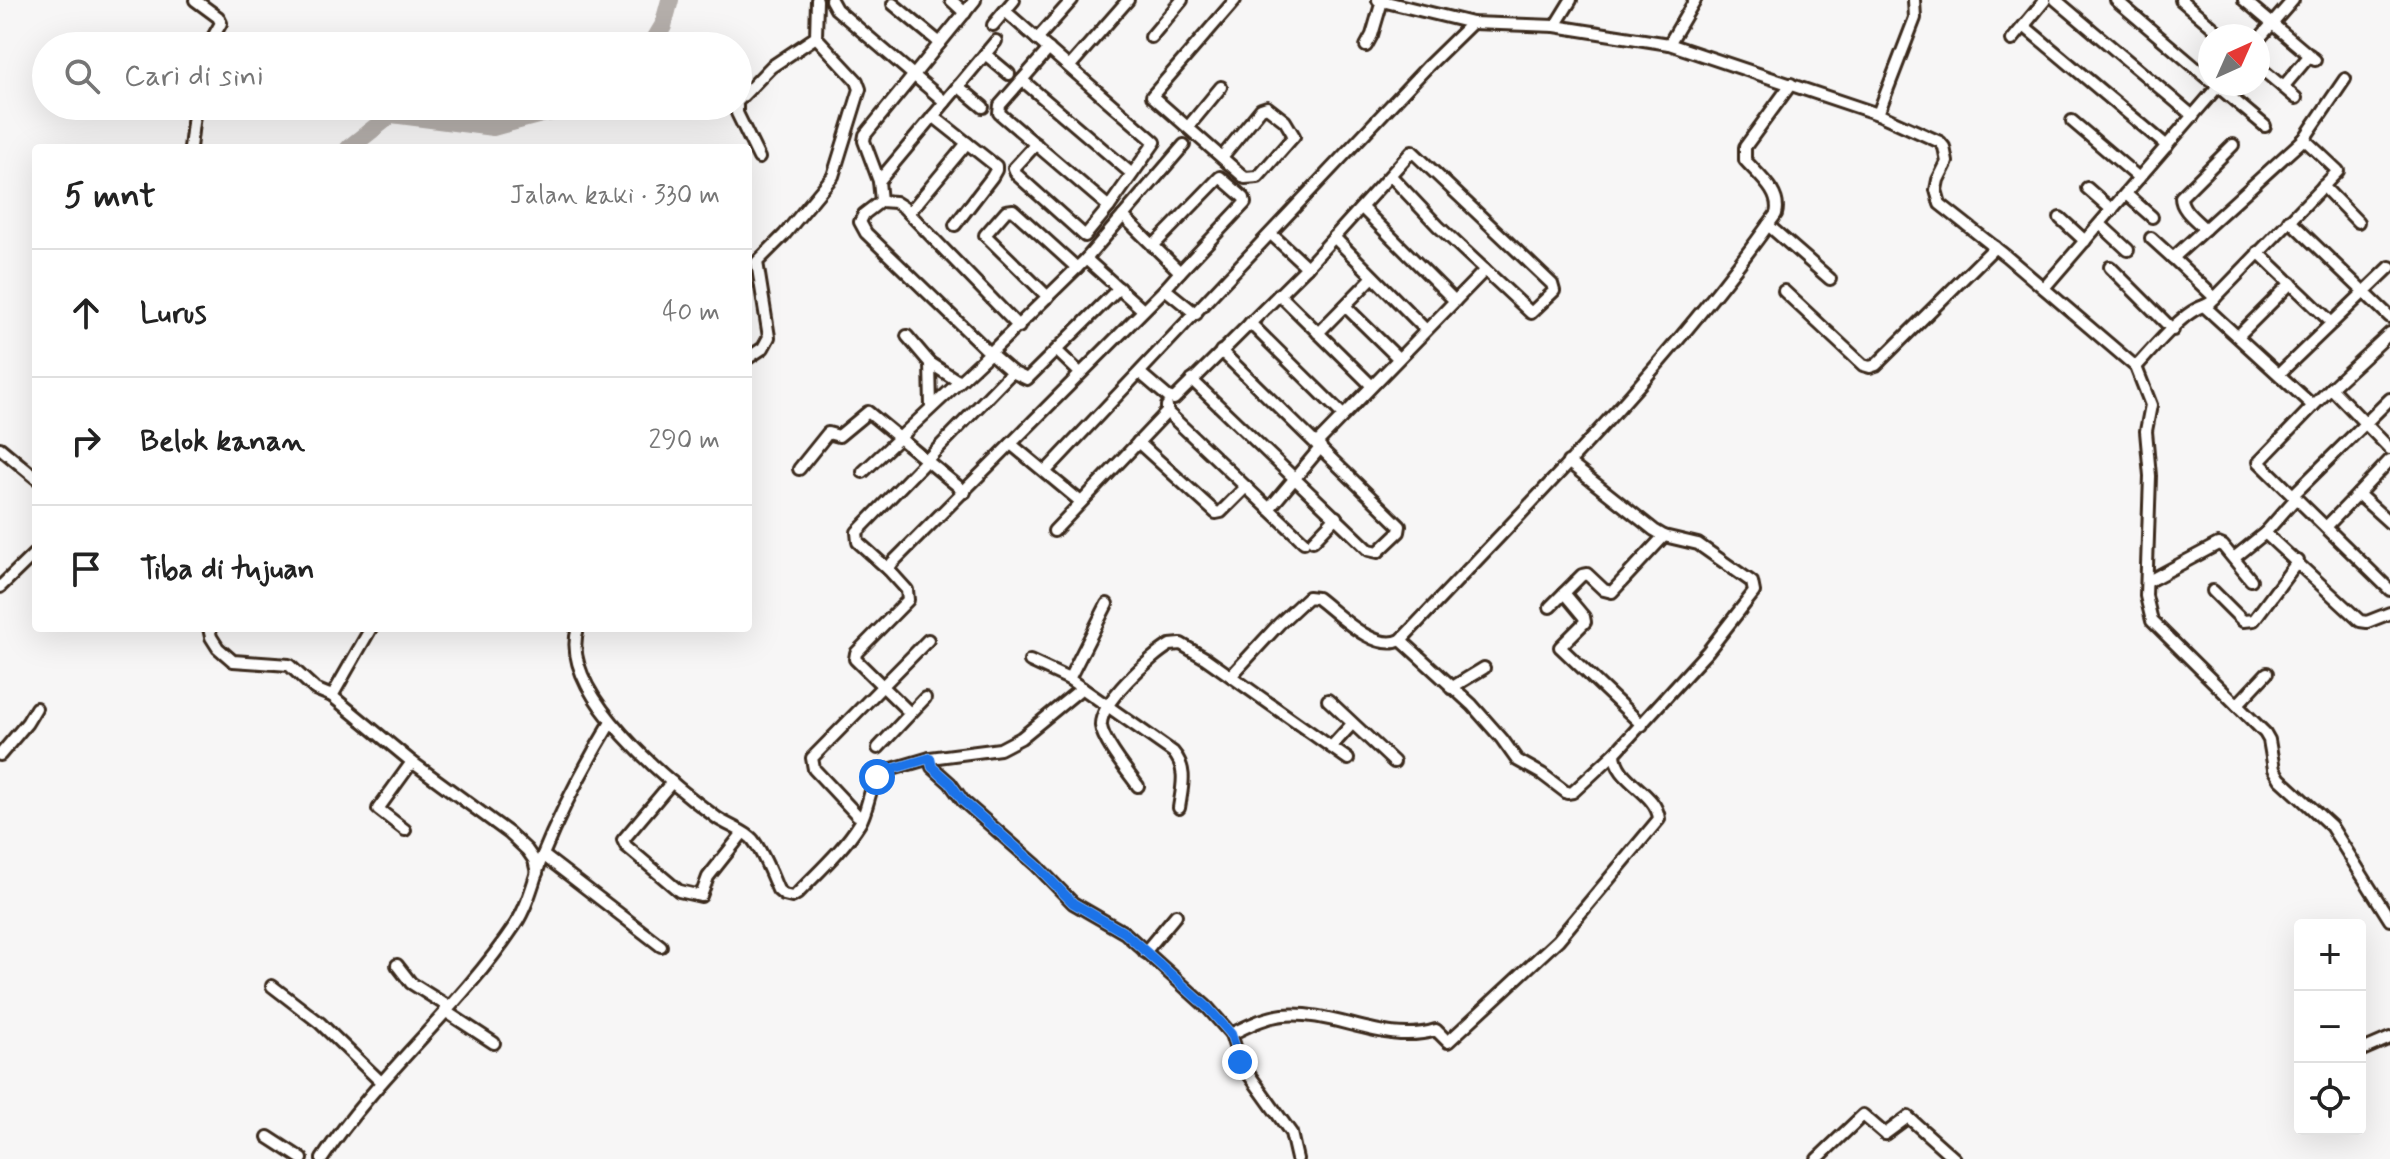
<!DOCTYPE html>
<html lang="id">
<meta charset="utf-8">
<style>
body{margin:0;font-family:Mynerve,sans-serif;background:#f2f2f2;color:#222}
.controls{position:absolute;right:24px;bottom:24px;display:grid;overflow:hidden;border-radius:8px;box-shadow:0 8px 32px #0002}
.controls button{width:72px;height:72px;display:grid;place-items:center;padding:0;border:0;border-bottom:2px solid #e0e0e0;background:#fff;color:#222;font:40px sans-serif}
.compass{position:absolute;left:2198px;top:24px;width:72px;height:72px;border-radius:50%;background:#fff;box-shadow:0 8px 32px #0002;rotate:45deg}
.stop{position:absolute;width:24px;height:24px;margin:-18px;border:6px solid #1a73e8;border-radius:50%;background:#fff}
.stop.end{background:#1a73e8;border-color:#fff;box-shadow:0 2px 8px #0008}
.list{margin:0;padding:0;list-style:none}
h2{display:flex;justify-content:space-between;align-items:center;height:104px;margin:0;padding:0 32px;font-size:34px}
h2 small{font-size:26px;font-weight:400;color:#767676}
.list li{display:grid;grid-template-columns:52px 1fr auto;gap:24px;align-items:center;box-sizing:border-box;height:128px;padding:0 32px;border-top:2px solid #e0e0e0}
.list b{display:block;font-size:30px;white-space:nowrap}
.list em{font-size:26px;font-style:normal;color:#767676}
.icon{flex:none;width:44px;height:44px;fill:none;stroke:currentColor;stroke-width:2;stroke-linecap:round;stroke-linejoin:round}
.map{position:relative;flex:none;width:2390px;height:1159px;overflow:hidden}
.search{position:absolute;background:#fff;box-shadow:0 8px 32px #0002;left:32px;top:32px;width:720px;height:88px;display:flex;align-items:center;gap:20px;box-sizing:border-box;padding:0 28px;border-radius:44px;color:#767676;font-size:30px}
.panel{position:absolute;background:#fff;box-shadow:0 8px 32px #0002;left:32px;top:144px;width:720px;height:488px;border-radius:8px}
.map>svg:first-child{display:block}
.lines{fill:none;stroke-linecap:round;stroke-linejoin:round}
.river{stroke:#b4aeaa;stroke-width:18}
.minor-casing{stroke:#3b2a1e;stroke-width:16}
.minor{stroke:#fff;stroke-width:10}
.route{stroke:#1a73e8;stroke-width:10}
</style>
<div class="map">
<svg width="2390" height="1159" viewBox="0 0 2390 1159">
<rect width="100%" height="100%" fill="#f7f6f6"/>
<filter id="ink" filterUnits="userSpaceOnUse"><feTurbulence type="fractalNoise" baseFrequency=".0125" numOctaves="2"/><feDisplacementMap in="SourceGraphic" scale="16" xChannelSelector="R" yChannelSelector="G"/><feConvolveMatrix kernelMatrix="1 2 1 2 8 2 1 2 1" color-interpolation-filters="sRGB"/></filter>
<g filter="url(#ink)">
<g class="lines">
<!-- river -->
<g class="river">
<polyline points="651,46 663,26 670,0"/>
<polyline points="349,148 392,114 493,127 545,113 596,106"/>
</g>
<defs>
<g id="minor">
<polyline points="195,0 218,17 221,23 208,46"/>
<polyline points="831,0 836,9 945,102"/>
<polyline points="951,0 965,13"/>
<polyline points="1378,0 1472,23 1555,26 1669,44 1878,114 1940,142 1944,147 1947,162 1938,180 1936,190 1940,204 2006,256 2136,367 2151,405 2146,431 2150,476 2146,596 2152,621 2265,733 2269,740 2274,769 2280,779 2331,826 2390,920"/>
<polyline points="2056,0 2193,116"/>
<polyline points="2116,0 2210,80"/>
<polyline points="2181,0 2223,36"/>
<polyline points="2244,0 2315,60"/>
<polyline points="893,4 940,43"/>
<polyline points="1005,11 1155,142 1109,207 1085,236 1017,175 1014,168 1036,144"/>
<polyline points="993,25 1014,0"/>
<polyline points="1555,26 1571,0"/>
<polyline points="2024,26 2167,146"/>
<polyline points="1151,37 1182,0"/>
<polyline points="1037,39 1072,0"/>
<polyline points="2012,40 2045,0"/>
<polyline points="2258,40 2293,0"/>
<polyline points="1669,44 1695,0"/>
<polyline points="1366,46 1372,35 1382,1"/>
<polyline points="1049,49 1000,105 999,113 1109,207"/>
<polyline points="985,54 1009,74"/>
<polyline points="1070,66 1128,0"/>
<polyline points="2258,66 2296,98"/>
<polyline points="1022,80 1132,174"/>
<polyline points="2215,84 2265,126"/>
<polyline points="958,86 983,107"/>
<polyline points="2283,87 2310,55"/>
<polyline points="738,101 771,67 816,37"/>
<polyline points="737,106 737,113 759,158"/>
<polyline points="1878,114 1915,18 1914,0"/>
<polyline points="933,116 996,166 996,170 992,177 955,225"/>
<polyline points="2072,121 2139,178"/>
<polyline points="1188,127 1221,87"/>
<polyline points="190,148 195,106"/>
<polyline points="1222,157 1261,109 1267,107 1285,121 1294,136 1258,177 1245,178 1152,96 1235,0"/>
<polyline points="879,181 996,41"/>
<polyline points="2323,186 2358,222"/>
<polyline points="2087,188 2112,210"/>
<polyline points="2126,194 2152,217"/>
<polyline points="881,201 879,181 864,141 865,135 975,0"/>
<polyline points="1362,208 1455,301"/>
<polyline points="909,213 967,143"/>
<polyline points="1123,216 1180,272 1165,289"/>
<polyline points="2060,218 2085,241"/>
<polyline points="2289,220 2390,317"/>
<polyline points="2100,224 2128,250"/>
<polyline points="1768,225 1830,279"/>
<path d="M2205,229C2196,220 2181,210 2181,197L2233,145"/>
<polyline points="1271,234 1307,267"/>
<polyline points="1334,237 1426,330"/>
<polyline points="2151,238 2173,258 2304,139 2345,79"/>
<polyline points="1153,246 1220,177 1244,198 1245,203 1180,272"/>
<polyline points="2258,252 2332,323"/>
<polyline points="2173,258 2215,298"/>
<polyline points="1086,259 1184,145"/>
<polyline points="2110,267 2173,330"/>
<polyline points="2044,288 2220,84"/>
<polyline points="1784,291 1863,365 1870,367 1876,365 1995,247"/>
<polyline points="1279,294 1371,385"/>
<polyline points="1048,297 985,235 1006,211 1013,210 1077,268"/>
<polyline points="1345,306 1398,358"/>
<polyline points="2204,306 2210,303 2338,171 2304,139"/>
<polyline points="1250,323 1343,415"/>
<polyline points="1019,327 903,207 895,202 881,201 864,214 860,222 866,233 990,353 1086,259 1143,310"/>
<polyline points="1318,333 1373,277"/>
<polyline points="907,336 930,363 958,381"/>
<polyline points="2238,336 2291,283"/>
<polyline points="1057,351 1079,372"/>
<polyline points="748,358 763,348 769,337 757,262 784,235 833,176 860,89 857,81 816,37 817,0"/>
<polyline points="930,363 931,407"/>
<path d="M2136,367C2152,350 2183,311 2204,306L2313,406L2331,388L2390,449"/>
<polyline points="1140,373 1168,397 1174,399 1307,267 1412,151 1552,284 1554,291 1531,313 1438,226 1391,176"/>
<polyline points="2279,374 2390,267"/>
<polyline points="1192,380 1369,550 1378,552 1399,532 1400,526 1221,351"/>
<polyline points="2331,388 2390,333"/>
<polyline points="2313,406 2259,462 2390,590"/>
<polyline points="1167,412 1304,542"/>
<polyline points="1138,442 1216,513 1221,512 1246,487"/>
<polyline points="1317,443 1485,270"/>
<polyline points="1011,444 1081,502"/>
<polyline points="0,448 36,478"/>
<polyline points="2390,460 2358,494 2390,523"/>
<polyline points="799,469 828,433 839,436 868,412 965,492"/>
<polyline points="1046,471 1428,66 1472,23"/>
<polyline points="863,472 990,353 1012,372 1027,379 1119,288"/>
<polyline points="2294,494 2390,399"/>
<polyline points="1269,509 1321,447"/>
<polyline points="2326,527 2358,494"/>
<polyline points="1054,531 1167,412 1167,406"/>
<polyline points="2265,533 2296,498"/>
<polyline points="1313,541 1336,517"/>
<polyline points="2234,558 2265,533 2360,621 2367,622 2390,613"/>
<polyline points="888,569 858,542 857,532 1012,372"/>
<polyline points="2147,582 2218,544 2223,546 2251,580"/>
<polyline points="0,587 36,552"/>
<polyline points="2213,591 2243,621 2254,620 2298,561"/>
<polyline points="1564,593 1584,617 1585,622 1560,647 1642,725"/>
<polyline points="1550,607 1582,575 1587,574 1604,590 1612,592 1664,536"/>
<polyline points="209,628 211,637 218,648 233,661 289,665 315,689 332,696 371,628"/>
<path d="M578,628C557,692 672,785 717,818C727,825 747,832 753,840C764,854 771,874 778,890L784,895L792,897L797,894C818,872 844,849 860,823C869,808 869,783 882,772L930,758L932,767L950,783L963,801L1036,865L1073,903L1125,933L1208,1008L1231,1034C1248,1026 1264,1017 1283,1015C1335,1010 1384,1046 1436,1030L1448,1042L1558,940L1659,819C1657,792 1615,781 1615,753L1708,651L1754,592L1752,582L1698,544L1664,536L1654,530L1568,462"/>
<polyline points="1401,640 1472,705 1502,739 1517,760 1542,774 1567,793 1573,792 1615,753"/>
<path d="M1030,661L1069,679L1173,752C1188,769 1182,787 1179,808"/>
<path d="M1231,676L1279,624L1308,597L1317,598C1337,613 1375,653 1401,640C1530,503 1667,368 1776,214C1782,193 1758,175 1745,160V147L1791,84"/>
<polyline points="1069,679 1107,604"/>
<polyline points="1451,688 1484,668"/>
<polyline points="332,696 412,762 509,833 527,850 534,860 537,873"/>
<polyline points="1328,700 1394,762"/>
<polyline points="2237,705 2267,673"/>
<polyline points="910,713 855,659 856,653 908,600 907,590 888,569 893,562 1165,289 1196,314"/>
<polyline points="1331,747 1352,724"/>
<polyline points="878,748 925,698"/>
<polyline points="0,755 27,723 36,708"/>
<polyline points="930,758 1000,749 1021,738 1082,688"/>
<polyline points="672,782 623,840 626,846 679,891 701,896 708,877 742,834"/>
<path d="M1138,786C1128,772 1103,742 1101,726C1099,703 1151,656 1170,645L1181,644L1205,658L1348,759"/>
<polyline points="857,815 814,769 812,758 928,640"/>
<polyline points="405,830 378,809 412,762"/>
<polyline points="543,855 661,946"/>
<polyline points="1145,952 1176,915"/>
<polyline points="397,965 411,983 449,1007"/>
<polyline points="272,986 320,1023 381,1082"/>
<polyline points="445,1011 494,1043"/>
<polyline points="1231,1034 1240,1062 1291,1133 1297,1159"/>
<polyline points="2360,1051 2390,1038"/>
<polyline points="268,1137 302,1159"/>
<path d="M322,1159C378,1074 459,1009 515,925C528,906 534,879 542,857C561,810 585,765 611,722"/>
<polyline points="1817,1159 1863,1115 1885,1134 1908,1117 1955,1159"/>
</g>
</defs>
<!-- minor casing -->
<use href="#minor" class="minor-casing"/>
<!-- minor -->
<use href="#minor" class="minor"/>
</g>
</g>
<g class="lines" filter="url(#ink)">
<!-- route -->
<polyline class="route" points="877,777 882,772 930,758 932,767 950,783 963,801 1036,865 1073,903 1125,933 1208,1008 1231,1034 1240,1062"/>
</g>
</svg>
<div class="controls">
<button>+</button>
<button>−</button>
<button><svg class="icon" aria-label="locate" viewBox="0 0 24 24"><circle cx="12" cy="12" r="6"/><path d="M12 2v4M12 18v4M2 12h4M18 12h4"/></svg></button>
</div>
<svg class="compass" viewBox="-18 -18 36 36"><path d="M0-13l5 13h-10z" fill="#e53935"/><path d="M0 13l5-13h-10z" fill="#767676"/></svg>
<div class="stop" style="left:877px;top:777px"></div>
<div class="stop end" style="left:1240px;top:1062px"></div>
<div class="search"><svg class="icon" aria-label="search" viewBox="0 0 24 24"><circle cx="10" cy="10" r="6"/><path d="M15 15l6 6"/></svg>Cari di sini</div>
<section class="panel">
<h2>5 mnt<small>Jalan kaki · 330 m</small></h2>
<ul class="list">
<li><svg class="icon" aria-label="ahead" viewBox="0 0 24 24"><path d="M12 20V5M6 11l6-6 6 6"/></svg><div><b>Lurus</b></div><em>40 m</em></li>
<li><svg class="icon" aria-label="right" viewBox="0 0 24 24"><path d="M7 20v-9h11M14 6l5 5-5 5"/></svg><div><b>Belok kanan</b></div><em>290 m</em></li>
<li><svg class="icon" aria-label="arrive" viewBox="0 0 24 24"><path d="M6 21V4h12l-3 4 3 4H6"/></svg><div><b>Tiba di tujuan</b></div></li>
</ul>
</section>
</div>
